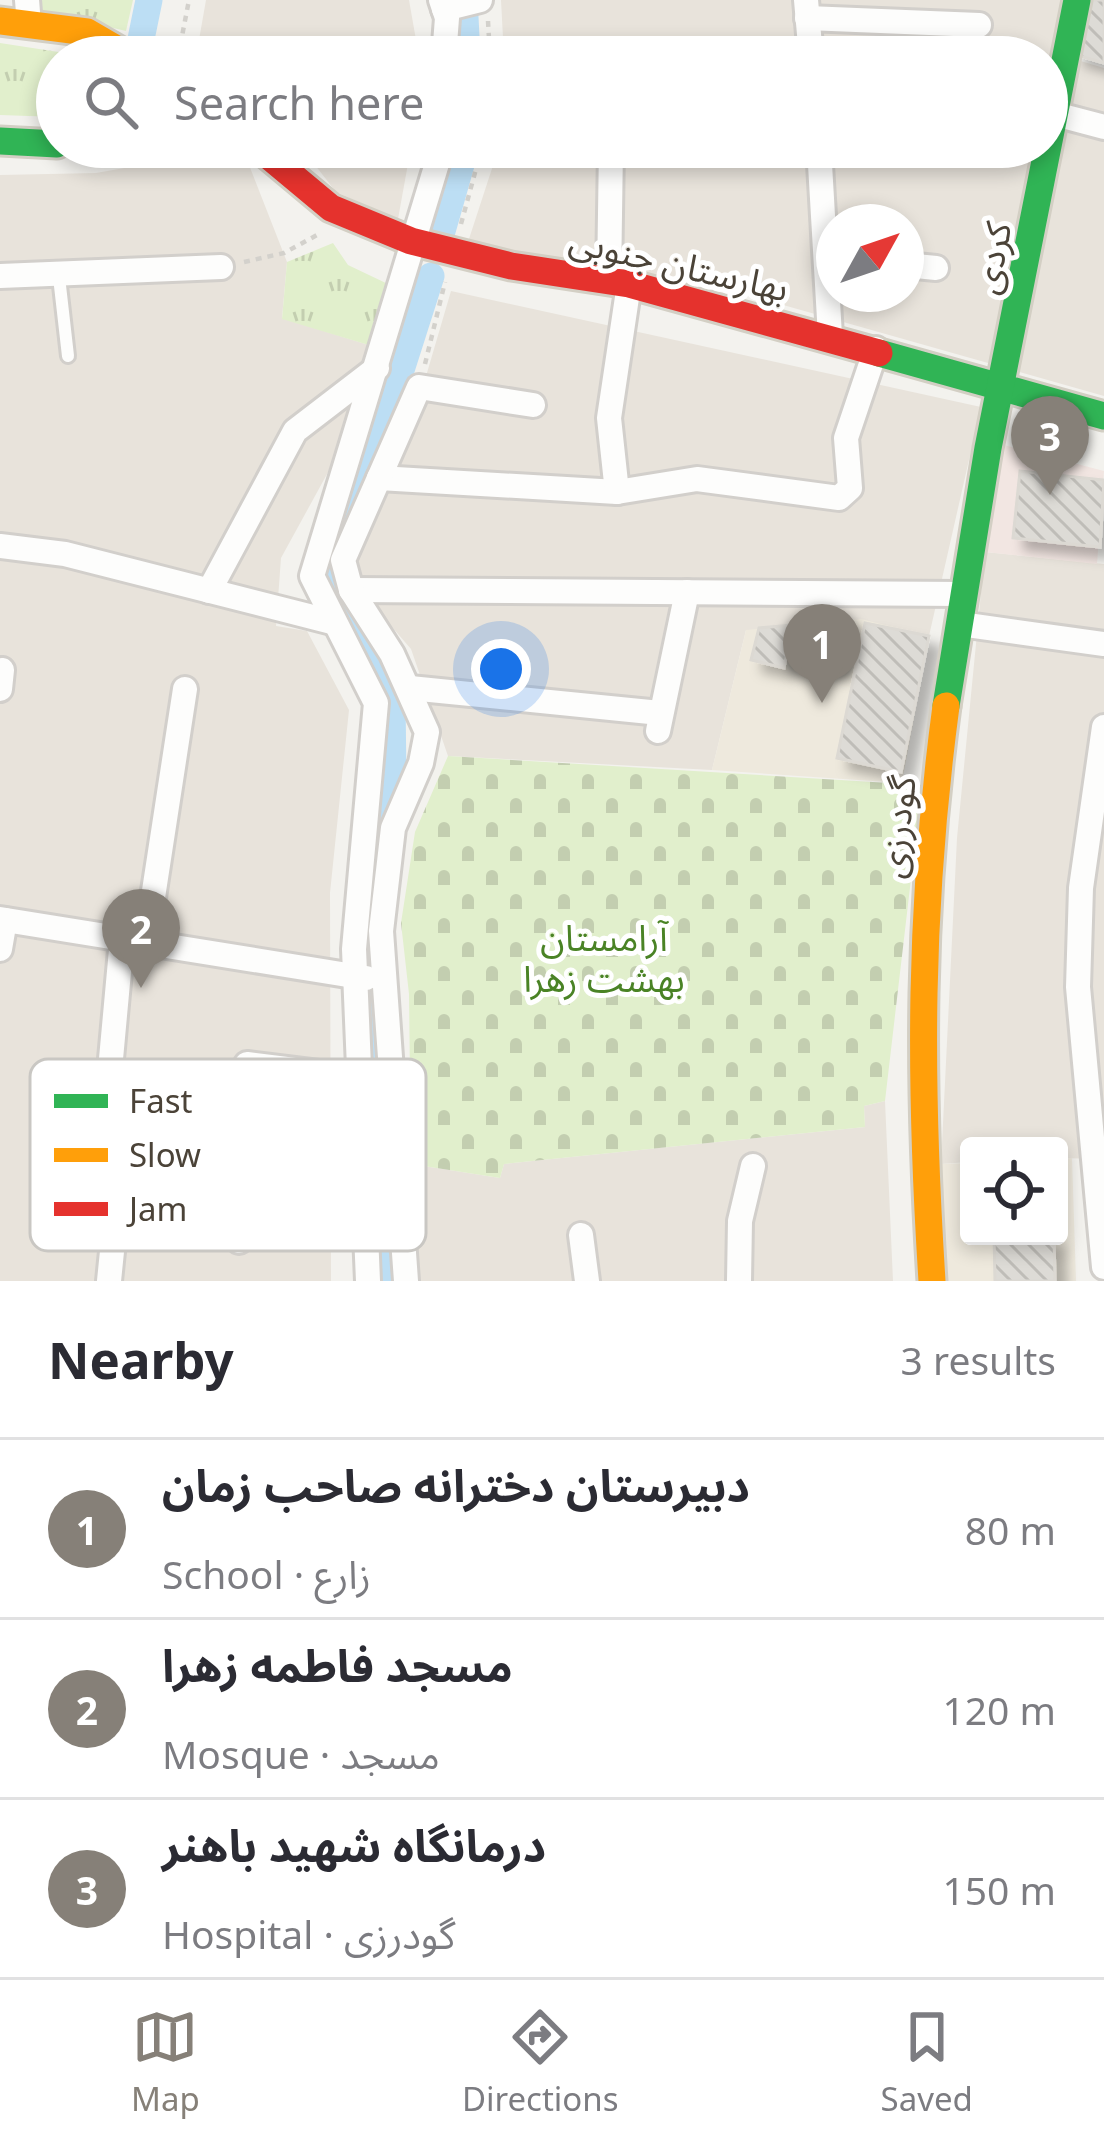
<!DOCTYPE html>
<meta charset="utf-8">
<style>
body{margin:0;font-family:"Noto Sans","Noto Sans Arabic",sans-serif;background:#f2f2f3;color:#2b2b33}
.controls{position:absolute;right:36px;bottom:36px;display:grid;overflow:hidden;border-radius:12px;box-shadow:0 6px 18px #0003}
.controls button{width:108px;height:108px;display:grid;place-items:center;padding:0;border:0;border-bottom:3px solid #e1e1e2;background:#fff;color:#2b2b33;font:60px sans-serif}
.compass{position:absolute;left:816px;top:204px;width:108px;height:108px;border-radius:50%;background:#fff;box-shadow:0 6px 18px #0003;rotate:50deg}
.you{position:absolute;left:501px;top:669px;width:42px;height:42px;margin:-30px;border:9px solid #fff;border-radius:50%;background:#1a73e8;box-shadow:0 0 0 18px #1a73e833}
.badge{display:grid;place-items:center;width:78px;height:78px;border-radius:50%;background:#868078;color:#fff;font-size:39px;font-weight:700}
.pin{position:absolute;translate:-50% -99px;filter:drop-shadow(0 3px 6px #0008)}
.pin::after{content:'';position:absolute;top:63px;width:42px;height:36px;background:inherit;clip-path:polygon(0 0,100% 0,50% 100%)}
.list{margin:0;padding:0;list-style:none}
h2{display:flex;justify-content:space-between;align-items:center;height:156px;margin:0;padding:0 48px;font-size:51px}
h2 small{font-size:39px;font-weight:400;color:#7c7c81}
.list li{display:grid;grid-template-columns:78px 1fr auto;gap:36px;align-items:center;box-sizing:border-box;height:180px;padding:0 48px;border-top:3px solid #e1e1e2}
.list b{display:block;font-size:45px;white-space:nowrap}
.list p{margin:0;font-size:39px;white-space:nowrap;color:#7c7c81}
.list em{font-size:39px;font-style:normal;color:#7c7c81}
.icon{flex:none;width:66px;height:66px;fill:none;stroke:currentColor;stroke-width:2;stroke-linecap:round;stroke-linejoin:round}
.map{position:relative;flex:none;width:1104px;height:1281px;overflow:hidden}
.search{position:absolute;background:#fff;box-shadow:0 6px 18px #0003;left:36px;right:36px;top:36px;height:132px;display:flex;align-items:center;gap:30px;box-sizing:border-box;padding:0 42px;border-radius:66px;color:#7c7c81;font-size:45px}
.sheet{height:696px;background:#fff}
nav{display:flex;justify-content:space-around;align-items:center;box-sizing:border-box;height:168px;border-top:3px solid #e1e1e2;background:#fff;font-size:33px;color:#7c7c81}
nav a{display:grid;justify-items:center;gap:6px}
nav .on{color:#868078}
.map>svg:first-child{display:block}
.residential{fill:#e8e3db;fill-rule:evenodd}
.education{fill:#eee9dd}
.medical{fill:#f2e6e2}
.grass{fill:url(#grass-tufts)}
.cemetery{fill:url(#cemetery-stones)}
.lines{fill:none;stroke-linecap:round;stroke-linejoin:round}
.canal{stroke:#bcdef4;stroke-width:27}
.building{fill:url(#building-back-hatch);stroke:#dcd9d3;stroke-width:3;filter:url(#shadow)}
.lane-casing{stroke:#d2cfcb;stroke-width:18}
.street-casing{stroke:#d2cfcb;stroke-width:30}
.fast-casing{stroke:#d3cfc4;stroke-width:33}
.slow-casing{stroke:#d3cfc4;stroke-width:33}
.jam-casing{stroke:#d3cfc4;stroke-width:33}
.path{stroke:#d3d1cc;stroke-width:4.5;stroke-dasharray:6 6;stroke-linecap:butt}
.lane{stroke:#fdfdfc;stroke-width:12}
.street{stroke:#fdfdfc;stroke-width:24}
.fast{stroke:#30b455;stroke-width:27}
.slow{stroke:#ff9f0a;stroke-width:27}
.jam{stroke:#e5322d;stroke-width:27}
.labels{text-anchor:middle;stroke-width:10;stroke-linejoin:round;paint-order:stroke}
.street-label{font-size:36px;fill:#4b4338;stroke:#fff}
.park-label{font-size:36px;fill:#4a8325;stroke:#fff}
.key{fill:#fff;stroke:#c9c7c3;stroke-width:3}
.key-label{font-size:33px;fill:#4b4338}
</style>
<div class="map">
<svg width="1104" height="1281" viewBox="0 0 1104 1281">
<defs>
<pattern id="grass-tufts" width="24" height="20" patternUnits="userSpaceOnUse" patternTransform="scale(3)"><rect width="24" height="20" fill="#e1efcc"/><path d="M3 7l-1-3M5 7V3M7 7l1-3M15 17l-1-3M17 17v-4M19 17l1-3" fill="none" stroke="#c3ceb0"/></pattern>
<pattern id="cemetery-stones" width="16" height="16" patternUnits="userSpaceOnUse" patternTransform="scale(3)"><rect width="16" height="16" fill="#e1efcc"/><path d="M2 7V4a2 2 0 0 1 4 0v3zM10 15v-3a2 2 0 0 1 4 0v3z" fill="#c3ceb0"/></pattern>
<pattern id="building-back-hatch" width="6" height="6" patternUnits="userSpaceOnUse" patternTransform="scale(3)"><rect width="6" height="6" fill="#dddbd6"/><path d="M-1 5l2 2M0 0l6 6M5-1l2 2" fill="none" stroke="#bfbdb8"/></pattern>
<filter id="shadow"><feDropShadow dx="11" dy="11" stdDeviation="6" flood-color="#0004"/></filter>
</defs>
<rect width="100%" height="100%" fill="#f3f2ee"/>
<!-- residential -->
<g class="residential">
<polygon points="206,0 409,0 419,57 196,57"/>
<path d="M501,0H1087L1074,59L1104,68V396L709,284L546,262L468,242L499,147H1047V57H504ZM834,222H906V294H834Z"/>
<polygon points="301,147 411,147 398,219 336,192"/>
<polygon points="198,155 249,165 287,262 282,318 372,346 332,465 281,558 276,626 307,631 349,710 330,893 331,1281 0,1281 0,175 96,173"/>
<polygon points="451,291 981,407 929,636 746,630 712,770 448,756 411,649 366,597 351,562 412,424"/>
<polygon points="985,552 1104,564 1104,1159 1059,1158 1059,1146 969,1146 969,1162 941,1164 957,838"/>
<polygon points="885,1101 893,1281 419,1281 411,1164 500,1178 504,1164 865,1127 864,1106"/>
</g>
<!-- education -->
<g class="education">
<polygon points="861,619 929,636 902,783 712,770 746,630"/>
<polygon points="1072,1158 1076,1281 947,1281 941,1164 969,1163 969,1236 1059,1236 1059,1159"/>
</g>
<!-- medical -->
<polygon class="medical" points="1004,445 1104,471 1097,564 985,552"/>
<!-- grass -->
<g class="grass">
<polygon points="40,0 133,0 126,31 41,11"/>
<polygon points="0,43 91,57 57,57 57,117 0,115"/>
<polygon points="333,243 348,265 390,285 372,346 282,319 287,262"/>
</g>
<!-- cemetery -->
<polygon class="cemetery" points="448,756 922,785 885,1101 864,1106 865,1127 504,1164 500,1178 411,1164 409,994 401,923 415,832"/>
<g class="lines">
<!-- canal -->
<g class="canal">
<polyline points="465,17 467,57"/>
<polyline points="140,44 149,0"/>
<polyline points="442,231 466,147"/>
<polyline points="380,853 393,781 392,697 335,577 431,276"/>
<polyline points="368,966 374,910"/>
<polyline points="371,994 382,1281"/>
</g>
</g>
<!-- building -->
<g class="building">
<polygon points="1090,0 1104,0 1104,63 1073,54"/>
<polygon points="1020,471 1104,480 1100,547 1013,538"/>
<polygon points="850,620 841,669 786,658 784,668 751,660 759,628"/>
<polygon points="865,623 929,636 901,772 837,758"/>
<polygon points="994,1236 1054,1236 1055,1281 995,1281"/>
</g>
<g class="lines">
<defs>
<polyline id="lane" points="59,277 68,356"/>
<g id="street">
<polyline points="27,0 29,25"/>
<polyline points="441,0 447,18 444,57"/>
<polyline points="806,0 811,57"/>
<polyline points="444,9 480,0"/>
<polyline points="807,18 979,25"/>
<polyline points="1055,114 1104,127"/>
<polyline points="819,147 830,336"/>
<polyline points="906,265 936,268"/>
<polyline points="0,276 221,267"/>
<polyline points="609,281 611,147"/>
<polyline points="379,478 617,492 697,479 839,498 850,488 846,438 876,349"/>
<polyline points="617,492 609,418 629,284"/>
<polyline points="0,546 65,554 332,622"/>
<polyline points="351,590 964,594"/>
<polyline points="209,591 295,431 377,368"/>
<polyline points="960,624 1104,644"/>
<polyline points="410,688 660,713"/>
<polyline points="0,689 2,670"/>
<polyline points="1104,727 1081,888 1078,987 1104,1267"/>
<polyline points="658,731 687,592"/>
<polyline points="0,919 366,978"/>
<polyline points="146,943 185,689"/>
<polyline points="0,949 5,920"/>
<polyline points="247,1064 359,1078"/>
<polyline points="103,1146 122,939"/>
<polyline points="581,1235 587,1281"/>
<polyline points="239,1241 251,1152 363,1169"/>
<polyline points="109,1281 116,1212 151,1216"/>
<polyline points="368,1281 354,949 376,703 312,576 442,147"/>
<polyline points="406,1281 381,931 393,828 421,763 427,732 392,654 351,590 343,560 419,387 533,405"/>
<polyline points="739,1281 740,1221 753,1166"/>
</g>
<g id="fast">
<polyline points="0,141 57,144"/>
<polyline points="130,147 143,147"/>
<polyline points="879,353 1104,416"/>
<polyline points="946,706 988,448 1077,0"/>
</g>
<g id="slow">
<polyline points="0,21 87,32 130,57"/>
<path d="M932,1281C919,1078 919,908 946,706"/>
</g>
<polyline id="jam" points="258,147 331,208 411,241 511,266 629,284 879,353"/>
</defs>
<!-- lane casing -->
<use href="#lane" class="lane-casing"/>
<!-- street casing -->
<use href="#street" class="street-casing"/>
<!-- fast casing -->
<use href="#fast" class="fast-casing"/>
<!-- slow casing -->
<use href="#slow" class="slow-casing"/>
<!-- jam casing -->
<use href="#jam" class="jam-casing"/>
<!-- path -->
<g class="path">
<polyline points="488,21 490,57"/>
<polyline points="178,57 189,0"/>
<polyline points="461,224 482,147"/>
<polyline points="244,262 284,253 317,235"/>
<polyline points="425,364 445,282"/>
</g>
<!-- lane -->
<use href="#lane" class="lane"/>
<!-- street -->
<use href="#street" class="street"/>
<!-- fast -->
<use href="#fast" class="fast"/>
<!-- slow -->
<use href="#slow" class="slow"/>
<!-- jam -->
<use href="#jam" class="jam"/>
</g>
<g class="labels">
<!-- street labels -->
<g class="street-label">
<text transform="translate(992 258) rotate(-79)" y="13">کردی</text>
<text transform="translate(679 264) rotate(13)" y="13">بهارستان جنوبی</text>
<text transform="translate(897 827) rotate(-83)" y="13">گودرزی</text>
</g>
<!-- park labels -->
<g class="park-label">
<text x="604" y="951">آرامستان<tspan x="604" dy="41">بهشت زهرا</tspan></text>
</g>
</g>
<!-- legend -->
<rect x="30" y="1059" width="396" height="192" rx="18" class="key"/>
<rect x="54" y="1094" width="54" height="14" fill="#30b455"/>
<rect x="54" y="1148" width="54" height="14" fill="#ff9f0a"/>
<rect x="54" y="1202" width="54" height="14" fill="#e5322d"/>
<g class="key-label">
<text x="129" y="1113">Fast</text>
<text x="129" y="1167">Slow</text>
<text x="129" y="1221">Jam</text>
</g>
</svg>
<div class="controls">
<button><svg class="icon" aria-label="locate" viewBox="0 0 24 24"><circle cx="12" cy="12" r="6"/><path d="M12 2v4M12 18v4M2 12h4M18 12h4"/></svg></button>
</div>
<svg class="compass" viewBox="-18 -18 36 36"><path d="M0-13l5 13h-10z" fill="#e53935"/><path d="M0 13l5-13h-10z" fill="#7c7c81"/></svg>
<div class="you"></div>
<div class="pin badge" style="left:822px;top:703px">1</div>
<div class="pin badge" style="left:141px;top:988px">2</div>
<div class="pin badge" style="left:1050px;top:495px">3</div>
<div class="search"><svg class="icon" aria-label="search" viewBox="0 0 24 24"><circle cx="10" cy="10" r="6"/><path d="M15 15l6 6"/></svg>Search here</div>
</div>
<section class="sheet">
<h2>Nearby<small>3 results</small></h2>
<ul class="list">
<li><span class="badge">1</span><div><b>دبیرستان دخترانه صاحب زمان</b><p>School · زارع</p></div><em>80 m</em></li>
<li><span class="badge">2</span><div><b>مسجد فاطمه زهرا</b><p>Mosque · مسجد</p></div><em>120 m</em></li>
<li><span class="badge">3</span><div><b>درمانگاه شهید باهنر</b><p>Hospital · گودرزی</p></div><em>150 m</em></li>
</ul>
</section>
<nav>
<a class="on"><svg class="icon" aria-label="map" viewBox="0 0 24 24"><path d="M3 6l6-2 6 2 6-2v14l-6 2-6-2-6 2zM9 4v14M15 6v14"/></svg>Map</a>
<a><svg class="icon" aria-label="directions" viewBox="0 0 24 24"><path d="M12 3l9 9-9 9-9-9zM9 14v-3h6M13 9l2 2-2 2"/></svg>Directions</a>
<a><svg class="icon" aria-label="saved" viewBox="0 0 24 24"><path d="M7 4h10v16l-5-4-5 4z"/></svg>Saved</a>
</nav>
